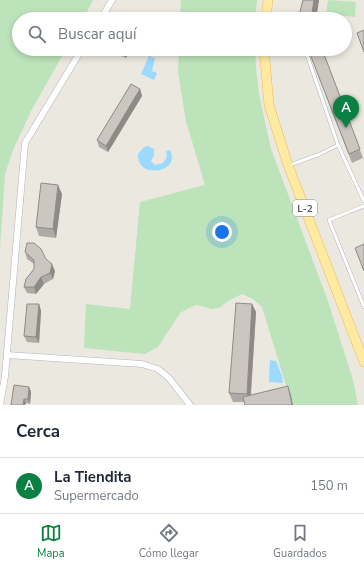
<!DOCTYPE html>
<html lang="es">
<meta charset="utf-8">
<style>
body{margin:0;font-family:"Nunito Sans",sans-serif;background:#f2f2f3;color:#1f2937}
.you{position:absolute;left:222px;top:232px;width:14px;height:14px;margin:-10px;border:3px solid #fff;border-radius:50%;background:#1a73e8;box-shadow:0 0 0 6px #1a73e833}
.badge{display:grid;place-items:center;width:26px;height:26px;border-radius:50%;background:#0b8043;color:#fff;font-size:13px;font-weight:700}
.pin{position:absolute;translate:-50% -33px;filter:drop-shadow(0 1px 2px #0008)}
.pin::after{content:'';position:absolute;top:21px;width:14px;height:12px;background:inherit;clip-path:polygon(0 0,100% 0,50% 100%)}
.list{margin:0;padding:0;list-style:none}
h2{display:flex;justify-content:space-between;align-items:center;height:52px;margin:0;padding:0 16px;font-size:17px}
h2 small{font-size:13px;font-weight:400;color:#747a83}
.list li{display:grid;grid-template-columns:26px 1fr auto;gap:12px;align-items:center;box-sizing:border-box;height:56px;padding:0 16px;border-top:1px solid #e0e1e3}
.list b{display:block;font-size:15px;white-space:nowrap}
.list p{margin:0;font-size:13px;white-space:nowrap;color:#747a83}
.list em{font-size:13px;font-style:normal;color:#747a83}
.icon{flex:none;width:22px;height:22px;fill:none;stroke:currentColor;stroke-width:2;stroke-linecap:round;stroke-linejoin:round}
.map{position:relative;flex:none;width:364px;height:405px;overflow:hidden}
.search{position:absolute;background:#fff;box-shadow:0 2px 6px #0003;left:12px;right:12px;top:12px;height:44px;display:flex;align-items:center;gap:10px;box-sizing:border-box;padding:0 14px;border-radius:22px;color:#747a83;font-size:15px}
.sheet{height:108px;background:#fff}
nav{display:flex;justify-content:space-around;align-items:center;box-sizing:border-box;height:56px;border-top:1px solid #e0e1e3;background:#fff;font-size:11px;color:#747a83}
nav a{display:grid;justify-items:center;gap:2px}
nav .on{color:#0b8043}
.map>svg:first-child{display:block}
.green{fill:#bde3bb}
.water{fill:#9cd9fe}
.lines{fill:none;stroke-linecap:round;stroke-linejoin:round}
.lane-casing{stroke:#b2b6ba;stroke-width:4}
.street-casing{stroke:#b2b6ba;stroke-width:7}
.primary-casing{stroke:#efbb54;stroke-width:10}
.lane{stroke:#fff;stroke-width:3}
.street{stroke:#fff;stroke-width:6}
.primary{stroke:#feeaa1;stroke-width:9}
.wall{fill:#afaaa5}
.shaded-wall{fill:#8e8b86}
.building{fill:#cbc6c0;stroke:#8e8b86}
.labels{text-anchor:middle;stroke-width:3;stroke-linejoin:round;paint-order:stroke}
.shield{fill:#fff;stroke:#8a8d90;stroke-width:1}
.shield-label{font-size:10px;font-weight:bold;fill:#585c60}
</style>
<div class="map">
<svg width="364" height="405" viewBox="0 0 364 405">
<rect width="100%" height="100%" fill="#ebe8df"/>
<!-- green -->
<g class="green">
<polygon points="0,0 93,0 83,19 19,19 19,49 66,49 31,111 13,150 5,174 0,249"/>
<polygon points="181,0 257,0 255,19 180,19"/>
<polygon points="328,0 356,2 355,17 326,14"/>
<polygon points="179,49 255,49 256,67 259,94 271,149 328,301 353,380 358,405 292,405 262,307 253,299 242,294 228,301 219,308 212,309 197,305 191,307 180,313 158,347 145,354 84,348 86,304 130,309 140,202 205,185 186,121 178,72"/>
</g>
<!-- water -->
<g class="water">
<polygon points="149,56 155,58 152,71 157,73 154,80 141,74"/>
<path d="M148,146L154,149V155L151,161L155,165L163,163L167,157L166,151L170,150C182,173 136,180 138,154L144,147Z"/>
<polygon points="270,360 276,361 282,376 283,383 269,382"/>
</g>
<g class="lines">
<defs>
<g id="lane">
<polyline points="305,49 338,145 364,201"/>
<polyline points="290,165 320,154 338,145"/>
<polyline points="364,206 329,220 364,307"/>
</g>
<g id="street">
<polyline points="101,19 112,0"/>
<polyline points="7,355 142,364 158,369 169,378 190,405"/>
<polyline points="0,405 5,376 25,143 82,49"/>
</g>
<g id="primary">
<polyline points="266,19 268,0"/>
<polyline points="264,49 269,105 288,165 364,362"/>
</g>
</defs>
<!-- lane casing -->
<use href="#lane" class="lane-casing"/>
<!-- street casing -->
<use href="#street" class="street-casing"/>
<!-- primary casing -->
<use href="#primary" class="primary-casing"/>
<!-- lane -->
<use href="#lane" class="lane"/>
<!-- street -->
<use href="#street" class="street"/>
<!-- primary -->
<use href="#primary" class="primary"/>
</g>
<!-- wall -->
<g class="wall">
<polygon points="114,49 130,49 126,58 116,54"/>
<polygon points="308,49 322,49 363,158 352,163"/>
<polygon points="140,89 142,96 108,152 99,147 97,140"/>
<polygon points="62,194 56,238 39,236 36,227"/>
<polygon points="25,252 46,259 55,271 53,279 44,284 36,294 27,293 24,287 34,269 34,264 27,259"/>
<polygon points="39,304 41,311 39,343 27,342 24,336"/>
<polygon points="252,304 256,312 251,395 291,395 244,402 233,402 229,393"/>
<polygon points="29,387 31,392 30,404 26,403 25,405 11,405"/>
</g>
<!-- shaded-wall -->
<g class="shaded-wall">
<polygon points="314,0 319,0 319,1 316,19 311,19"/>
<polygon points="125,49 130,49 126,58 124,52"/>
<polygon points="140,89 142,96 108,152 106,146"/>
<polygon points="58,185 62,194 56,238 53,229"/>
<polygon points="52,264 55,271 53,279 50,273"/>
<polygon points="41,277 44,284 36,294 34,287"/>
<polygon points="39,304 41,311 39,343 36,337"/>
<polygon points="252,304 256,312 250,403 247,394"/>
<polygon points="288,386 291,395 293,405 292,405"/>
<polygon points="29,387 31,392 30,404 28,399"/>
<polygon points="24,399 26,403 25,405 23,405"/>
</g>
<!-- building -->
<g class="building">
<polygon points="303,0 314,0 311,19 298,19"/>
<polygon points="131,13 140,17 139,19 128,19"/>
<polygon points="364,30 364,52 357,33"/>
<polygon points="118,49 125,49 124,52"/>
<polygon points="308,49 322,49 360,149 349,154"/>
<polygon points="131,84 140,89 106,146 97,140"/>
<polygon points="41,183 58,185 53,229 36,227"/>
<polygon points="27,243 34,243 41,249 46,259 52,264 50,273 41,277 34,287 24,287 26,279 34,269 34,260 25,252"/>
<polygon points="364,244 364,271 355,248"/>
<polygon points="236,303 252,304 247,394 229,393"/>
<polygon points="27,304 39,304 36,337 24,336"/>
<polygon points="14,385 29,387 28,399 24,399 23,405 11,405"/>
<polygon points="288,386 292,405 245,405 243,397"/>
</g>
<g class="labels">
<!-- shield labels -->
<rect class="shield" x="293" y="200" width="24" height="16" rx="3"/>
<g class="shield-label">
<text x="305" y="212">L-2</text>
</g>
</g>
</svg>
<div class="you"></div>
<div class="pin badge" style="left:346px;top:128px">A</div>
<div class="search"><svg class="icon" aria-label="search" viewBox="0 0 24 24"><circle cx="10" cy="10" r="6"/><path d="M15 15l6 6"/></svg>Buscar aquí</div>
</div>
<section class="sheet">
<h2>Cerca<small></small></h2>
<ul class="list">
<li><span class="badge">A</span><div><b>La Tiendita</b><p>Supermercado</p></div><em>150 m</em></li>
</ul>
</section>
<nav>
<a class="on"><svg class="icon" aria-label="map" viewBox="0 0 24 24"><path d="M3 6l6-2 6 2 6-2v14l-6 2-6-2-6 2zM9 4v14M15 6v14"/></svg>Mapa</a>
<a><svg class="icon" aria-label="directions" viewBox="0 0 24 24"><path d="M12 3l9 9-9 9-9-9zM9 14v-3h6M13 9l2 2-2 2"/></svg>Cómo llegar</a>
<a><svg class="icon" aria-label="saved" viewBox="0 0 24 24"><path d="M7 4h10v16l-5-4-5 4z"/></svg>Guardados</a>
</nav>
